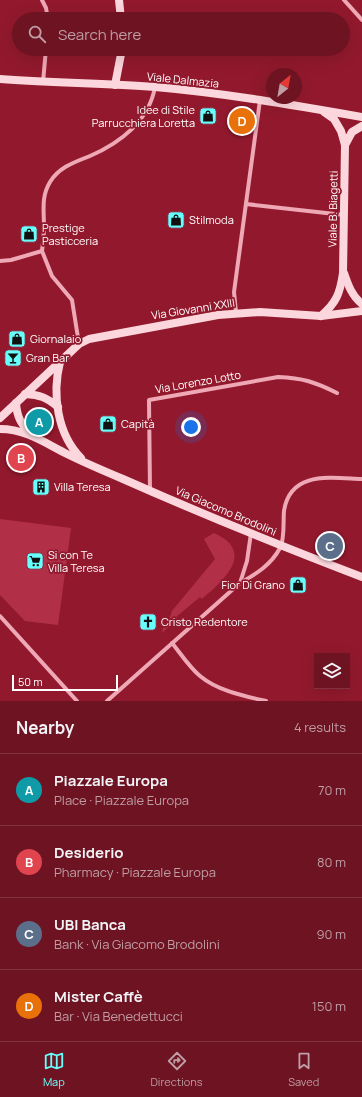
<!DOCTYPE html>
<meta charset="utf-8">
<style>
body{margin:0;font-family:Manrope,sans-serif;background:#731c2a;color:#f1f3f6}
.controls{position:absolute;right:12px;bottom:12px;display:grid;overflow:hidden;border-radius:0px;box-shadow:0 4px 16px #0002}
.controls button{width:36px;height:36px;display:grid;place-items:center;padding:0;border:0;border-bottom:1px solid #803240;background:#6e1322;color:#f1f3f6;font:20px sans-serif}
.compass{position:absolute;left:266px;top:68px;width:36px;height:36px;border-radius:50%;background:#6e1322;box-shadow:0 4px 16px #0002;rotate:31deg}
.scale{position:absolute;left:12px;bottom:10px;width:106px;box-sizing:border-box;padding-left:4px;border:2px solid #fff;border-top:0;font-size:11px;line-height:14px;white-space:nowrap;color:#fff;-webkit-text-stroke:3px #92192d;paint-order:stroke}
.you{position:absolute;left:191px;top:427px;width:14px;height:14px;margin:-10px;border:3px solid #fff;border-radius:50%;background:#1a73e8;box-shadow:0 0 0 6px #1a73e833}
.badge{display:grid;place-items:center;width:26px;height:26px;border-radius:50%;background:#67fffc;color:#fff;font-size:13px;font-weight:700}
.pin{position:absolute;translate:-50% -50%;border:2px solid #fff;box-shadow:0 1px 4px #0006}
.list{margin:0;padding:0;list-style:none}
h2{display:flex;justify-content:space-between;align-items:center;height:52px;margin:0;padding:0 16px;font-size:17px}
h2 small{font-size:13px;font-weight:400;color:#bf9ea5}
.list li{display:grid;grid-template-columns:26px 1fr auto;gap:12px;align-items:center;box-sizing:border-box;height:72px;padding:0 16px;border-top:1px solid #803240}
.list b{display:block;font-size:15px;white-space:nowrap}
.list p{margin:0;font-size:13px;white-space:nowrap;color:#bf9ea5}
.list em{font-size:13px;font-style:normal;color:#bf9ea5}
.icon{flex:none;width:22px;height:22px;fill:none;stroke:currentColor;stroke-width:2;stroke-linecap:round;stroke-linejoin:round}
.map{position:relative;flex:none;width:362px;height:701px;overflow:hidden}
.search{position:absolute;background:#6e1322;box-shadow:0 4px 16px #0002;left:12px;right:12px;top:12px;height:44px;display:flex;align-items:center;gap:10px;box-sizing:border-box;padding:0 14px;border-radius:22px;color:#bf9ea5;font-size:15px}
.sheet{height:340px;background:#6e1322}
nav{display:flex;justify-content:space-around;align-items:center;box-sizing:border-box;height:56px;border-top:1px solid #803240;background:#6e1322;font-size:11px;color:#bf9ea5}
nav a{display:grid;justify-items:center;gap:2px}
nav .on{color:#67fffc}
.map>svg:first-child{display:block}
.green{fill:#b13047}
.lines{fill:none;stroke-linecap:round;stroke-linejoin:round}
.street{stroke:#efa8b5;stroke-width:4}
.secondary{stroke:#fbd6dc;stroke-width:8}
.labels{text-anchor:middle;stroke-width:3.5;stroke-linejoin:round;paint-order:stroke}
.street-label{font-size:11px;fill:#fff;stroke:#92192d}
.poi-label{font-size:11px;fill:#fff;stroke:#92192d;text-anchor:start}
</style>
<div class="map">
<svg width="362" height="701" viewBox="0 0 362 701">
<rect width="100%" height="100%" fill="#92192d"/>
<!-- green -->
<g class="green">
<polygon points="0,519 71,528 58,625 25,621 0,595"/>
<path d="M214,533C220,536 226,539 230,544C246,564 215,587 202,599L200,597L176,617L177,619L162,633L163,628L167,627L172,611L215,559L204,539Z"/>
</g>
<g class="lines">
<!-- street -->
<g class="street">
<polyline points="42,0 46,8 48,19"/>
<polyline points="344,0 362,20"/>
<polyline points="43,82 46,49"/>
<polyline points="246,204 344,215"/>
<polyline points="42,251 52,276 72,300 79,344"/>
<path d="M0,261L11,260L42,251C43,243 44,235 44,227C44,210 41,197 50,182C59,167 75,162 90,156C120,143 149,121 155,87"/>
<polyline points="236,313 234,292 260,100"/>
<path d="M150,491L149,400L278,377C303,378 315,382 337,393"/>
<polyline points="240,583 247,561 251,533"/>
<polyline points="0,616 77,701"/>
<path d="M172,643C181,654 189,667 200,676C218,691 244,696 266,701"/>
<path d="M107,701L240,583C256,574 271,565 280,548C285,539 283,521 284,511C290,470 332,478 362,479"/>
</g>
<!-- secondary -->
<g class="secondary">
<polyline points="119,0 121,19"/>
<path d="M0,79C52,83 103,83 155,87C224,93 293,105 362,117"/>
<polyline points="115,85 122,49"/>
<polyline points="345,145 352,132 362,126"/>
<path d="M344,273C348,285 352,296 362,304"/>
<path d="M321,316C337,302 340,293 343,273L345,145L341,131L334,119L324,112"/>
<path d="M60,362C52,394 57,434 81,458"/>
<path d="M25,394C40,395 46,397 58,407"/>
<path d="M16,403C17,418 21,423 31,435"/>
<polyline points="0,418 79,344 89,339 218,315 260,312 321,316 362,311"/>
<path d="M0,429C26,429 45,443 67,454C85,463 104,471 123,479C202,514 281,546 362,577"/>
</g>
</g>
<!-- icons -->
<defs>
<symbol id="shop-square" viewBox="-11 -11 22 22"><rect x="-9" y="-9" width="18" height="18" rx="4" fill="#67fffc" stroke="#92192d"/><path d="M-5-2.5h2.3a2.7 3.5 0 0 1 5.4 0H5L5.5 6h-11ZM-1.5-2.5h3a1.5 2.3 0 0 0-3 0Z" fill="#111"/></symbol>
<symbol id="bar-square" viewBox="-11 -11 22 22"><rect x="-9" y="-9" width="18" height="18" rx="4" fill="#67fffc" stroke="#92192d"/><path d="M-6-5H6L.8 .8V4.5H3.5V6h-7V4.5H-.8V.8Z" fill="#111"/></symbol>
<symbol id="building-square" viewBox="-11 -11 22 22"><rect x="-9" y="-9" width="18" height="18" rx="4" fill="#67fffc" stroke="#92192d"/><path d="M-4-6H4V6H1V3H-1V6H-4ZM-2.5-4.3h1.7v1.8h-1.7ZM.8-4.3h1.7v1.8H.8ZM-2.5-1h1.7V.8h-1.7ZM.8-1h1.7V.8H.8Z" fill="#111"/></symbol>
<symbol id="supermarket-square" viewBox="-11 -11 22 22"><rect x="-9" y="-9" width="18" height="18" rx="4" fill="#67fffc" stroke="#92192d"/><path d="M-6-5.5h2.5l.6 2H6L4.5 2H-2.5L-4.4-4H-6ZM-1.5 3.2a1.3 1.3 0 1 0 .1 0ZM3 3.2a1.3 1.3 0 1 0 .1 0Z" fill="#111"/></symbol>
<symbol id="church-square" viewBox="-11 -11 22 22"><rect x="-9" y="-9" width="18" height="18" rx="4" fill="#67fffc" stroke="#92192d"/><path d="M-1.2-6h2.4v3.5h3.3v2.4h-3.3V6h-2.4V-.1h-3.3v-2.4h3.3Z" fill="#111"/></symbol>
</defs>
<g fill-rule="evenodd">
<use href="#shop-square" x="198" y="106" width="20" height="20"/>
<use href="#shop-square" x="166" y="210" width="20" height="20"/>
<use href="#shop-square" x="19" y="224" width="20" height="20"/>
<use href="#shop-square" x="7" y="329" width="20" height="20"/>
<use href="#bar-square" x="3" y="348" width="20" height="20"/>
<use href="#shop-square" x="98" y="414" width="20" height="20"/>
<use href="#building-square" x="31" y="477" width="20" height="20"/>
<use href="#supermarket-square" x="25" y="551" width="20" height="20"/>
<use href="#shop-square" x="288" y="575" width="20" height="20"/>
<use href="#church-square" x="138" y="612" width="20" height="20"/>
</g>
<g class="labels">
<!-- street labels -->
<g class="street-label">
<text transform="translate(183 80) rotate(6)" y="4">Viale Dalmazia</text>
<text transform="translate(333 209) rotate(-89)" y="4">Viale B. Biagetti</text>
<text transform="translate(193 309) rotate(-9)" y="4">Via Giovanni XXIII</text>
<text transform="translate(198 382) rotate(-10)" y="4">Via Lorenzo Lotto</text>
<text transform="translate(226 511) rotate(23)" y="4">Via Giacomo Brodolini</text>
</g>
<!-- poi labels -->
<g class="poi-label">
<text x="195" y="114" text-anchor="end">Idee di Stile<tspan x="195" dy="13">Parrucchiera Loretta</tspan></text>
<text x="189" y="224">Stilmoda</text>
<text x="42" y="232">Prestige<tspan x="42" dy="13">Pasticceria</tspan></text>
<text x="30" y="343">Giornalaio</text>
<text x="26" y="362">Gran Bar</text>
<text x="121" y="428">Capità</text>
<text x="54" y="491">Villa Teresa</text>
<text x="48" y="559">Si con Te<tspan x="48" dy="13">Villa Teresa</tspan></text>
<text x="285" y="589" text-anchor="end">Fior Di Grano</text>
<text x="161" y="626">Cristo Redentore</text>
</g>
</g>
</svg>
<div class="controls">
<button><svg class="icon" aria-label="layers" viewBox="0 0 24 24"><path d="M12 4l9 5-9 5-9-5zM3 14l9 5 9-5"/></svg></button>
</div>
<svg class="compass" viewBox="-18 -18 36 36"><path d="M0-13l5 13h-10z" fill="#e53935"/><path d="M0 13l5-13h-10z" fill="#bf9ea5"/></svg>
<div class="scale">50 m</div>
<div class="you"></div>
<div class="pin badge" style="left:39px;top:422px;background:#0f9aa8">A</div>
<div class="pin badge" style="left:21px;top:458px;background:#e0444e">B</div>
<div class="pin badge" style="left:330px;top:546px;background:#5c6f8a">C</div>
<div class="pin badge" style="left:242px;top:121px;background:#e8710a">D</div>
<div class="search"><svg class="icon" aria-label="search" viewBox="0 0 24 24"><circle cx="10" cy="10" r="6"/><path d="M15 15l6 6"/></svg>Search here</div>
</div>
<section class="sheet">
<h2>Nearby<small>4 results</small></h2>
<ul class="list">
<li><span class="badge" style="background:#0f9aa8">A</span><div><b>Piazzale Europa</b><p>Place · Piazzale Europa</p></div><em>70 m</em></li>
<li><span class="badge" style="background:#e0444e">B</span><div><b>Desiderio</b><p>Pharmacy · Piazzale Europa</p></div><em>80 m</em></li>
<li><span class="badge" style="background:#5c6f8a">C</span><div><b>UBI Banca</b><p>Bank · Via Giacomo Brodolini</p></div><em>90 m</em></li>
<li><span class="badge" style="background:#e8710a">D</span><div><b>Mister Caffè</b><p>Bar · Via Benedettucci</p></div><em>150 m</em></li>
</ul>
</section>
<nav>
<a class="on"><svg class="icon" aria-label="map" viewBox="0 0 24 24"><path d="M3 6l6-2 6 2 6-2v14l-6 2-6-2-6 2zM9 4v14M15 6v14"/></svg>Map</a>
<a><svg class="icon" aria-label="directions" viewBox="0 0 24 24"><path d="M12 3l9 9-9 9-9-9zM9 14v-3h6M13 9l2 2-2 2"/></svg>Directions</a>
<a><svg class="icon" aria-label="saved" viewBox="0 0 24 24"><path d="M7 4h10v16l-5-4-5 4z"/></svg>Saved</a>
</nav>
